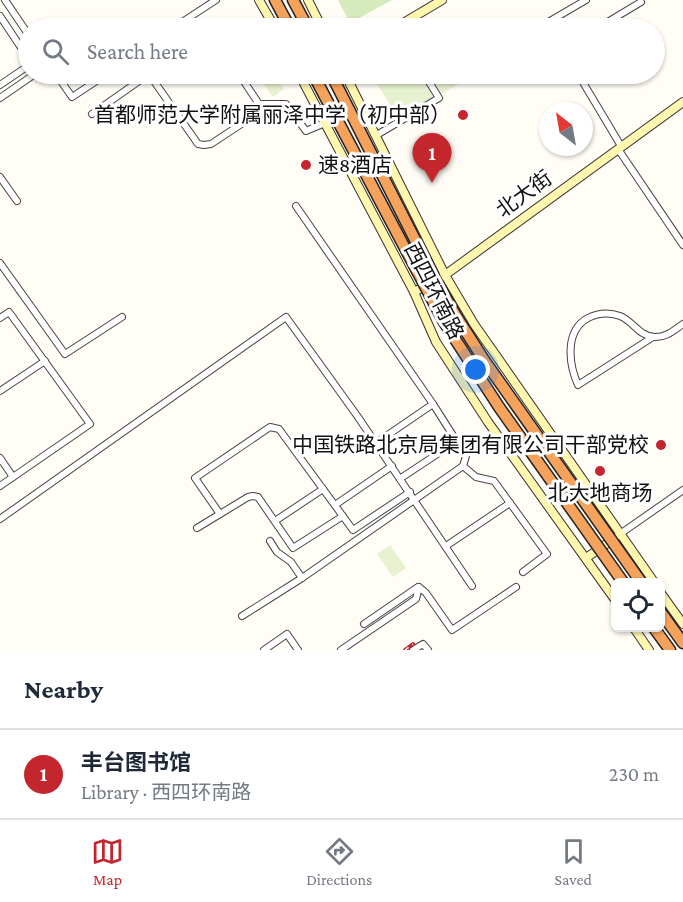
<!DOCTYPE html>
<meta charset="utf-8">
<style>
body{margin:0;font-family:"Crimson Pro","Noto Sans SC",serif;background:#f6f6f7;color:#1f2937}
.controls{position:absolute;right:18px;bottom:18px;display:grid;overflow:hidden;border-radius:9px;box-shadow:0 2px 4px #0004}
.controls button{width:54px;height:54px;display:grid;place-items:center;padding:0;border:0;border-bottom:2px solid #e0e1e3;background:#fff;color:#1f2937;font:30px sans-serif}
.compass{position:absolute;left:539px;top:102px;width:54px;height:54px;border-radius:50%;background:#fff;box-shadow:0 2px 4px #0004;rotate:329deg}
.you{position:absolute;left:476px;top:370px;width:21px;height:21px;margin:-15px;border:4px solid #fff;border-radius:50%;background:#1a73e8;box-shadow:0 0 0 9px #1a73e833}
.badge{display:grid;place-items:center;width:39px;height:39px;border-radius:50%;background:#c4262e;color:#fff;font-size:20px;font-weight:700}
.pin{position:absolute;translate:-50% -50px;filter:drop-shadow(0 2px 3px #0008)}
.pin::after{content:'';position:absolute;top:32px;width:21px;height:18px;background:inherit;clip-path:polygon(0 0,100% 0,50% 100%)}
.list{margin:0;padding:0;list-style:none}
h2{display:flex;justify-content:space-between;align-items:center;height:78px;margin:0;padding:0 24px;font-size:26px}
h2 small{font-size:20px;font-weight:400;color:#747a83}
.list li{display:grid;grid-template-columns:39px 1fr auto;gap:18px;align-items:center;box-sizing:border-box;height:90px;padding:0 24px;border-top:2px solid #e0e1e3}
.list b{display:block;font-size:22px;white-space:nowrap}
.list p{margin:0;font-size:20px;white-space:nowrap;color:#747a83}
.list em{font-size:20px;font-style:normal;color:#747a83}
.icon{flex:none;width:33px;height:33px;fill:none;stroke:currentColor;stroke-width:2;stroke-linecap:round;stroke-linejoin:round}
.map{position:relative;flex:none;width:683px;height:650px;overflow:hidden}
.search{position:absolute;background:#fff;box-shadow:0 2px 4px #0004;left:18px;right:18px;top:18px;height:66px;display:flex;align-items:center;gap:15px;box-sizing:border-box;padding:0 21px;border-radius:33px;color:#747a83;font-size:22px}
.sheet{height:168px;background:#fff}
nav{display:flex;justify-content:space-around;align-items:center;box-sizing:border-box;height:84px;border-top:2px solid #e0e1e3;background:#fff;font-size:16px;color:#747a83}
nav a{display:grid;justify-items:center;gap:3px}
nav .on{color:#c4262e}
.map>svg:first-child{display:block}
.green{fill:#d5ebbd}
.pitch{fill:#e6f2cf}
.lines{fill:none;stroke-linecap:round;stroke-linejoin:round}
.street-casing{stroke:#444;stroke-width:8}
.secondary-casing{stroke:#333;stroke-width:10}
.highway-casing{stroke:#222;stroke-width:13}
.street{stroke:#fff;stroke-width:6}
.secondary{stroke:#fff6b0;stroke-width:8}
.highway{stroke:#f5a25d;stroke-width:10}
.rail-casing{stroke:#c4262e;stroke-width:4}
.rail{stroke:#fff;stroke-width:1.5;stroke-dasharray:4.5;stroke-linecap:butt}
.highway-bridge-casing{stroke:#222;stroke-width:13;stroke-linecap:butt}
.highway-bridge{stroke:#f5a25d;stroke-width:10}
.poi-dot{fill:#c4262e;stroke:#fff;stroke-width:2}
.labels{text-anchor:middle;stroke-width:6;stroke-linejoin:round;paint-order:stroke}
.poi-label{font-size:21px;fill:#111;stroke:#fff;text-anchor:end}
.street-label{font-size:21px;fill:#111;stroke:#fff}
</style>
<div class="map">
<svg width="683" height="650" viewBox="0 0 683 650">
<rect width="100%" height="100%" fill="#fffdf5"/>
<!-- green -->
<polygon class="green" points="338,0 392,0 350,23"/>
<!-- pitch -->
<g class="pitch">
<polygon points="265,74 273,74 284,89 273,97 259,77"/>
<polygon points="393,74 420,74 434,96 398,118 377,83"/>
<polygon points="446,74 472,74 474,75 440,95 432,82"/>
<polygon points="390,545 406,568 393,577 377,554"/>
</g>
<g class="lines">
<defs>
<g id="street">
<polyline points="5,0 28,34"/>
<polyline points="0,16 28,58"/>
<polyline points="173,28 216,0"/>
<polyline points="538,28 586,0"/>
<polyline points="601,28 601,26 641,2"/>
<polyline points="56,74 72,97 107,74"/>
<polyline points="239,74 259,104 286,104 306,131 325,123"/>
<polyline points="578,74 621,146"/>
<polyline points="0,85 28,66"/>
<polyline points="0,98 35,74"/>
<polyline points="92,114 149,74 198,144 204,145 211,144 258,113 259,104"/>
<polyline points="375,136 439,98 424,74"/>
<polyline points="618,149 683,245"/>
<polyline points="0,177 17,201"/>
<polyline points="0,263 65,354 122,317"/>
<polyline points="0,318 9,312 90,424 0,486"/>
<path d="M653,337L578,385C569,365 564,331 588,318C598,313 609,312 620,316C633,321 639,336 654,337C666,338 674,330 683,324"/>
<polyline points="0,391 45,361"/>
<polyline points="376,443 433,404"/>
<polyline points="0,458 13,477"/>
<polyline points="463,466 476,477 494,481 547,554 523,572"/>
<polyline points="401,478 457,441"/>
<polyline points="335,505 392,466"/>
<polyline points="220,514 248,497 253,496 258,497 293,548 343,516"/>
<polyline points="0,519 286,317 358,417 472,586"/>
<polyline points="275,521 323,489"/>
<polyline points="197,528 220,514 195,478 270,427 279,429 353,530 410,492"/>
<polyline points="620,534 683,490"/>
<polyline points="270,541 277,552 291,562 302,578"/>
<polyline points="446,546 510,503"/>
<polyline points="242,616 302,578 463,466 466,456 433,404 296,206"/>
<polyline points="364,624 418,587"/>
<polyline points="264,650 287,634 298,650"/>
<polyline points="341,650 416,599 419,587 426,593 452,630 516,587"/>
<polyline points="413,650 423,644 428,650"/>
</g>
<g id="secondary">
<polyline points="259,0 275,28"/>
<polyline points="308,0 322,28"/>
<polyline points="395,28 442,0"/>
<polyline points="299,74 414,292 436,342 488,422 616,601"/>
<polyline points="345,74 445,275 474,324 654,582"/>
<polyline points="414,292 445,275 683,102"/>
<polyline points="586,558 615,538"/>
<polyline points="660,592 683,624"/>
<polyline points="634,628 649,650"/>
</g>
<g id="highway">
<polyline points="275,0 290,28"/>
<polyline points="293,0 308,28"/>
<polyline points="660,611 683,643"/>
<polyline points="654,628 670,650"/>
</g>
</defs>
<!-- street casing -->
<use href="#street" class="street-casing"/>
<!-- secondary casing -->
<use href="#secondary" class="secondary-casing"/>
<!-- highway casing -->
<use href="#highway" class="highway-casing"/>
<!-- street -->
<use href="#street" class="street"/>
<!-- secondary -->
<use href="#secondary" class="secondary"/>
<!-- highway -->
<use href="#highway" class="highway"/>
<defs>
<polyline id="rail" points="405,650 413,644"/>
</defs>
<!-- rail casing -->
<use href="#rail" class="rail-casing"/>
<!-- rail -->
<use href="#rail" class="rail"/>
<defs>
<g id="highway-bridge">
<polyline points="313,74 444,322 499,407 623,582"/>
<polyline points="331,74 435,279 456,316 484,360 641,582"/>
</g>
</defs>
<!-- highway-bridge casing -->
<use href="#highway-bridge" class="highway-bridge-casing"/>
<!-- highway-bridge -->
<use href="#highway-bridge" class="highway-bridge"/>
</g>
<!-- markers -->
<g class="poi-dot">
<circle cx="463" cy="115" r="6"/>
<circle cx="306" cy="165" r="6"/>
<circle cx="661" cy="445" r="6"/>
<circle cx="600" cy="471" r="6"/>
</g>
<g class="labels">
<!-- poi labels -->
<g class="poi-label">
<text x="451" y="122">首都师范大学附属丽泽中学（初中部）</text>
<text x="318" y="172" text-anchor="start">速8酒店</text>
<text x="649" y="452">中国铁路北京局集团有限公司干部党校</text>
<text x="600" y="500" text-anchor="middle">北大地商场</text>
</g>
<!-- street labels -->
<g class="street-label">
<text transform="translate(524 194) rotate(-36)" y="7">北大街</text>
<text transform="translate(434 291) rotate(63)" y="7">西四环南路</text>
</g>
</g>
</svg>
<div class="controls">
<button><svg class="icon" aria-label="locate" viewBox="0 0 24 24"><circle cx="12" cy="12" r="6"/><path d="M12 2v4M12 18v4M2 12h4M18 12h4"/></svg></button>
</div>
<svg class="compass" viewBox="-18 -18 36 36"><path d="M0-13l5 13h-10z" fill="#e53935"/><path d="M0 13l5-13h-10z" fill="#747a83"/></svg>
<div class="you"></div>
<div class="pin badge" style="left:432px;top:183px">1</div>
<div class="search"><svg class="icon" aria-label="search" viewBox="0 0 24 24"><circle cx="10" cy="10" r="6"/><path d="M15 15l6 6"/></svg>Search here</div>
</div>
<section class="sheet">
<h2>Nearby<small></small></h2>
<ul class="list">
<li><span class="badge">1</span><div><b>丰台图书馆</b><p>Library · 西四环南路</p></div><em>230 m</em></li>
</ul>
</section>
<nav>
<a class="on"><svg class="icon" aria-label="map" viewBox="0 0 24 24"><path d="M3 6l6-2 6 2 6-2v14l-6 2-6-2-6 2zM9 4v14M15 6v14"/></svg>Map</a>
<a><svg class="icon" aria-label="directions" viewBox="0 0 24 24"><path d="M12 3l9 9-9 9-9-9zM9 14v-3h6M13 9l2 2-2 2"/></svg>Directions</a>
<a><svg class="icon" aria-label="saved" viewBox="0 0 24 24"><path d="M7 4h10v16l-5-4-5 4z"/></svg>Saved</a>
</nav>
